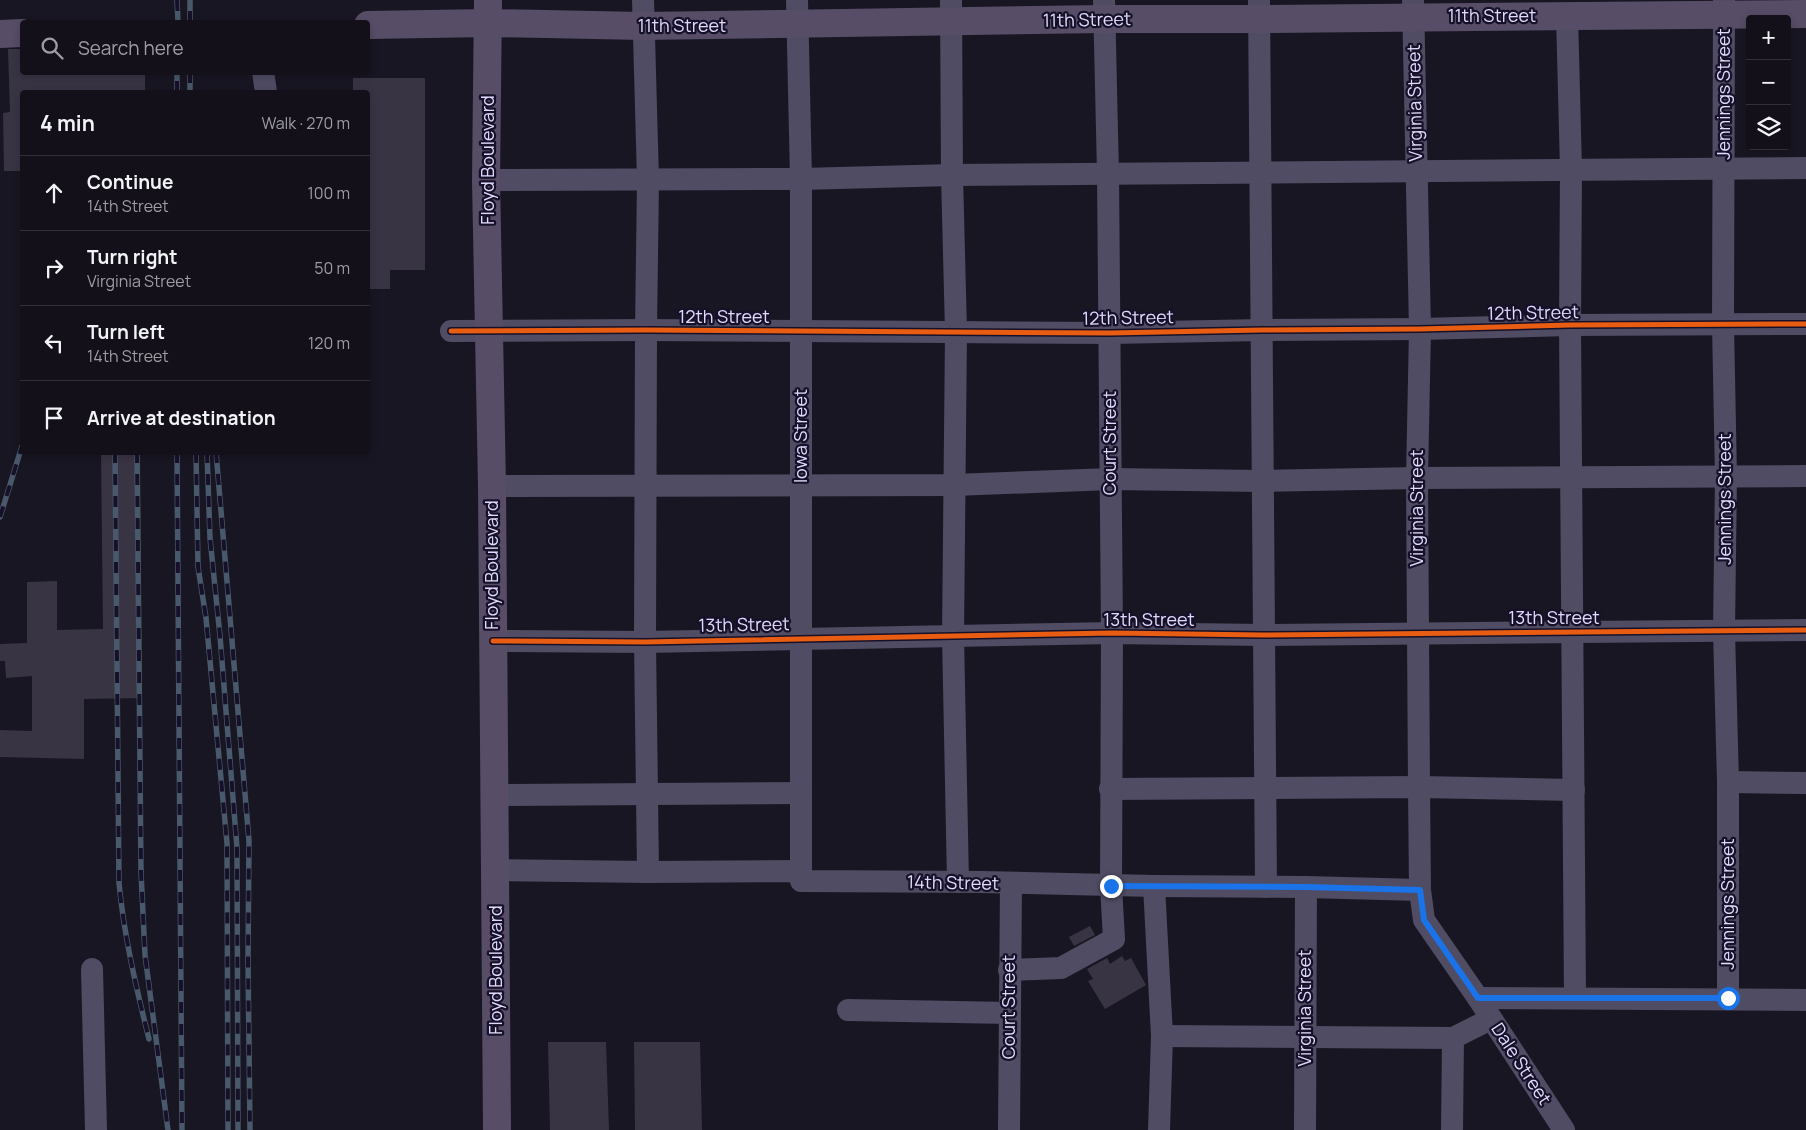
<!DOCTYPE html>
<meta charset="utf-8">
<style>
body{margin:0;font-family:Manrope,sans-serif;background:#201e27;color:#f1f3f6}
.controls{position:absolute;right:15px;top:15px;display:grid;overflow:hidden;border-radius:5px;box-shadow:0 2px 8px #0003}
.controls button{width:45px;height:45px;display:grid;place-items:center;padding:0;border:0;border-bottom:1px solid #323039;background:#13101a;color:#f1f3f6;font:25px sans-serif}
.stop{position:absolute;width:15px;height:15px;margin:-11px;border:4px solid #1a73e8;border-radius:50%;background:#fff}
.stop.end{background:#1a73e8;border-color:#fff;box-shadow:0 1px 5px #0008}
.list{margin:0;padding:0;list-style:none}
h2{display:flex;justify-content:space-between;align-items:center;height:65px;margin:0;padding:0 20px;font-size:21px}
h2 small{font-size:16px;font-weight:400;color:#9d9da2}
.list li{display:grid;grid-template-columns:32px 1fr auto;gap:15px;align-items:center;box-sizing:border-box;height:75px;padding:0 20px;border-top:1px solid #323039}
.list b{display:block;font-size:19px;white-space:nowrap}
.list p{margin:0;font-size:16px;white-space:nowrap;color:#9d9da2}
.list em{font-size:16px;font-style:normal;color:#9d9da2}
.icon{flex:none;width:28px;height:28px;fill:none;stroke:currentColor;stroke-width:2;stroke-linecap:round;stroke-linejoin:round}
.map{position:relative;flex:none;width:1806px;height:1130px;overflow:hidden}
.search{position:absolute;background:#13101a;box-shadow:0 2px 8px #0003;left:20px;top:20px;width:350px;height:55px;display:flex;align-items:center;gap:12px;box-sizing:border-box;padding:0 18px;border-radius:5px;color:#9d9da2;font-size:19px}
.panel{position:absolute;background:#13101a;box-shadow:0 2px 8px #0003;left:20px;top:90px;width:350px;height:365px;border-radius:5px}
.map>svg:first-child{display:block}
.building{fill:#393444}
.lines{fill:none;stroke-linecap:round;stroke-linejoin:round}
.minor{stroke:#4f4c63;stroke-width:22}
.major{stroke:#574d67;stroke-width:28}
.rail-casing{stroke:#48596b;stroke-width:5.5}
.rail{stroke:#161128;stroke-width:4;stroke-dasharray:11;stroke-linecap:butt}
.cycleway-casing{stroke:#161128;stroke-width:8}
.cycleway{stroke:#e95d12;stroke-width:5}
.route{stroke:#1a73e8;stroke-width:6}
.labels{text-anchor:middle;stroke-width:4.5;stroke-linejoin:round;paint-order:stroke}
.street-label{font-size:18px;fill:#e0dafd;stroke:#161128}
</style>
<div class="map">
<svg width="1806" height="1130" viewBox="0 0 1806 1130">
<rect width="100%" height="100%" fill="#191623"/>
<!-- building -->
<g class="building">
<polygon points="8,49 22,49 22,72 145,72 145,92 22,92 22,171 4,171 3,113 10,112"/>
<polygon points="353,78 425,78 425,270 390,270 390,289 368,289 368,92 353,92"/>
<polygon points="101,452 140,452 142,698 84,699 84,759 0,757 0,730 32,731 32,676 6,678 5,661 0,661 0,644 27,643 27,582 57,581 57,630 103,629"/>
<polygon points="1090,926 1095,935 1074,946 1069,937"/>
<polygon points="1122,956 1125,961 1131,958 1146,985 1105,1009 1088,981 1093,979 1087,969 1107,958 1110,964"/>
<polygon points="548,1042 606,1042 609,1130 550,1130"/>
<polygon points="634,1042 700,1042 702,1130 635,1130"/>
</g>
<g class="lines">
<!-- minor -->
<g class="minor">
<polyline points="643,0 648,180 646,330 645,642 648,872"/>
<polyline points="797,0 801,179 801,871"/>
<polyline points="951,0 952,175 956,332 953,636 958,882"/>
<polyline points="1259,0 1266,887"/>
<polyline points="1413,0 1420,329 1417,478 1419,787 1420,890 1424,920 1478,998 1564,1130"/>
<polyline points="1724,0 1723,324 1726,477 1724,631 1728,782 1728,998"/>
<polyline points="1567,15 1571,170 1570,325 1575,998"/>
<polyline points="263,72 266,92"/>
<polyline points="486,180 801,179 952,175 1806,168"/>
<polyline points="451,331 646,330 1110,333 1262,330 1420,329 1570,325 1806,324"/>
<polyline points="492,486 954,485 1111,479 1262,481 1417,478 1806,476"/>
<polyline points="493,641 645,642 1112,633 1263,635 1806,630"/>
<polyline points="1728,782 1806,783"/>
<polyline points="1110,789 1419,787 1574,790"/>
<polyline points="494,795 801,793"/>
<polyline points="495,870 648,872 801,871 801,881 981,882 1154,886 1306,887 1420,890"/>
<polyline points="1154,886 1162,1036 1159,1130"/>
<polyline points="92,969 96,1130"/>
<polyline points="1009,970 1061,968 1114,939 1111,886 1112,633 1108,174 1104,0"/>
<polyline points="1478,998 1806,1000"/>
<polyline points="848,1010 1009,1013"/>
<polyline points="1162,1036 1453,1038 1491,1019"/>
<polyline points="1009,1130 1011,883"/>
<polyline points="1305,1130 1306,887"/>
<polyline points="1452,1130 1453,1038"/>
</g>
<!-- major -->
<g class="major">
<polyline points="488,0 486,180 492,486 497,1130"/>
<polyline points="368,25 489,23 643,26 1104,19 1259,19 1806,14"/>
<polyline points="0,34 22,33"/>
</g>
<defs>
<g id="rail">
<polyline points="177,0 178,22"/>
<polyline points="190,22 190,0"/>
<polyline points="190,72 190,92"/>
<polyline points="177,92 177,72"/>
<path d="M115,452L119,883C124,936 136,987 149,1039"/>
<polyline points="137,452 141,872 145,955 168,1130"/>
<polyline points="177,452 182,1130"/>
<polyline points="196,452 198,567 206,618 227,843 228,1130"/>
<polyline points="207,452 210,538 220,636 237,848 238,1130"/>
<polyline points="216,452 249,841 248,960 250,1130"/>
<polyline points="0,517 22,446"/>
</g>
</defs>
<!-- rail casing -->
<use href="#rail" class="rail-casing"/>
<!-- rail -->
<use href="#rail" class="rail"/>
<defs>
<g id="cycleway">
<polyline points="451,331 646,330 1110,333 1262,330 1420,329 1570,325 1806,324"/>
<polyline points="493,641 645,642 1112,633 1263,635 1806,630"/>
</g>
</defs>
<!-- cycleway casing -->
<use href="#cycleway" class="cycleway-casing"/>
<!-- cycleway -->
<use href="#cycleway" class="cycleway"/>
</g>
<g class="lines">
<!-- route -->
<polyline class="route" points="1111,886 1306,887 1420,890 1424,920 1478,998 1728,998"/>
</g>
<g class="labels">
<!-- street labels -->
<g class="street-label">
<text x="1492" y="22">11th Street</text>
<text transform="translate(1087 20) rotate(-1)" y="6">11th Street</text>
<text x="682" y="32">11th Street</text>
<text transform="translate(1724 94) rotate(-90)" y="6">Jennings Street</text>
<text transform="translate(1415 103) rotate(-91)" y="6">Virginia Street</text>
<text transform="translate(488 160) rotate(-90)" y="6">Floyd Boulevard</text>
<text transform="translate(1533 313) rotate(-1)" y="6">12th Street</text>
<text x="724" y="323">12th Street</text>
<text transform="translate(1128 318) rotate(-1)" y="6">12th Street</text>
<text transform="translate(801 436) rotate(-90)" y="6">Iowa Street</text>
<text transform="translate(1110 443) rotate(-90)" y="6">Court Street</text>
<text transform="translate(1725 499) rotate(-90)" y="6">Jennings Street</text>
<text transform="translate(1417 508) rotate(-90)" y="6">Virginia Street</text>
<text transform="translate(492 565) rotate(-90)" y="6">Floyd Boulevard</text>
<text x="1554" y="624">13th Street</text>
<text x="1149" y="626">13th Street</text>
<text transform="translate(744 625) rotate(-1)" y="6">13th Street</text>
<text transform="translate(953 883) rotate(1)" y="6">14th Street</text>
<text transform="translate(1728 904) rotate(-90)" y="6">Jennings Street</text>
<text transform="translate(496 970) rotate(-90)" y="6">Floyd Boulevard</text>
<text transform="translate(1009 1007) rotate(-90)" y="6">Court Street</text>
<text transform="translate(1305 1008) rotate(-90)" y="6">Virginia Street</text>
<text transform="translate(1521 1064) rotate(57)" y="6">Dale Street</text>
</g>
</g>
</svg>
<div class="controls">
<button>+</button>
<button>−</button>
<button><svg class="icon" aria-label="layers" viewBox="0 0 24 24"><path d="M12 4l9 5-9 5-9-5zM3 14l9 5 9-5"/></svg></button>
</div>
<div class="stop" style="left:1728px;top:998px"></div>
<div class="stop end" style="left:1111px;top:886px"></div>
<div class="search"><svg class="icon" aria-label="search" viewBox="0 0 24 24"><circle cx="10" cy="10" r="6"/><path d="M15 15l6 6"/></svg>Search here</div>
<section class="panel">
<h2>4 min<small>Walk · 270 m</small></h2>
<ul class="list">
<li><svg class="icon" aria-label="ahead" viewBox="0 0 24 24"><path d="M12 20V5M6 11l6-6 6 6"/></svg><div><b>Continue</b><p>14th Street</p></div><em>100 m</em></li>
<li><svg class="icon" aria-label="right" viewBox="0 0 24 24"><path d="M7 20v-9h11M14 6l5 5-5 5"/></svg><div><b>Turn right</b><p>Virginia Street</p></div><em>50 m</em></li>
<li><svg class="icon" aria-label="left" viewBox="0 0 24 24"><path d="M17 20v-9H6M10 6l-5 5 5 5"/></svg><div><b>Turn left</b><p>14th Street</p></div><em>120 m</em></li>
<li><svg class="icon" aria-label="arrive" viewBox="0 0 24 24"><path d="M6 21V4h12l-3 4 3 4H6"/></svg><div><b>Arrive at destination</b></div></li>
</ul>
</section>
</div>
